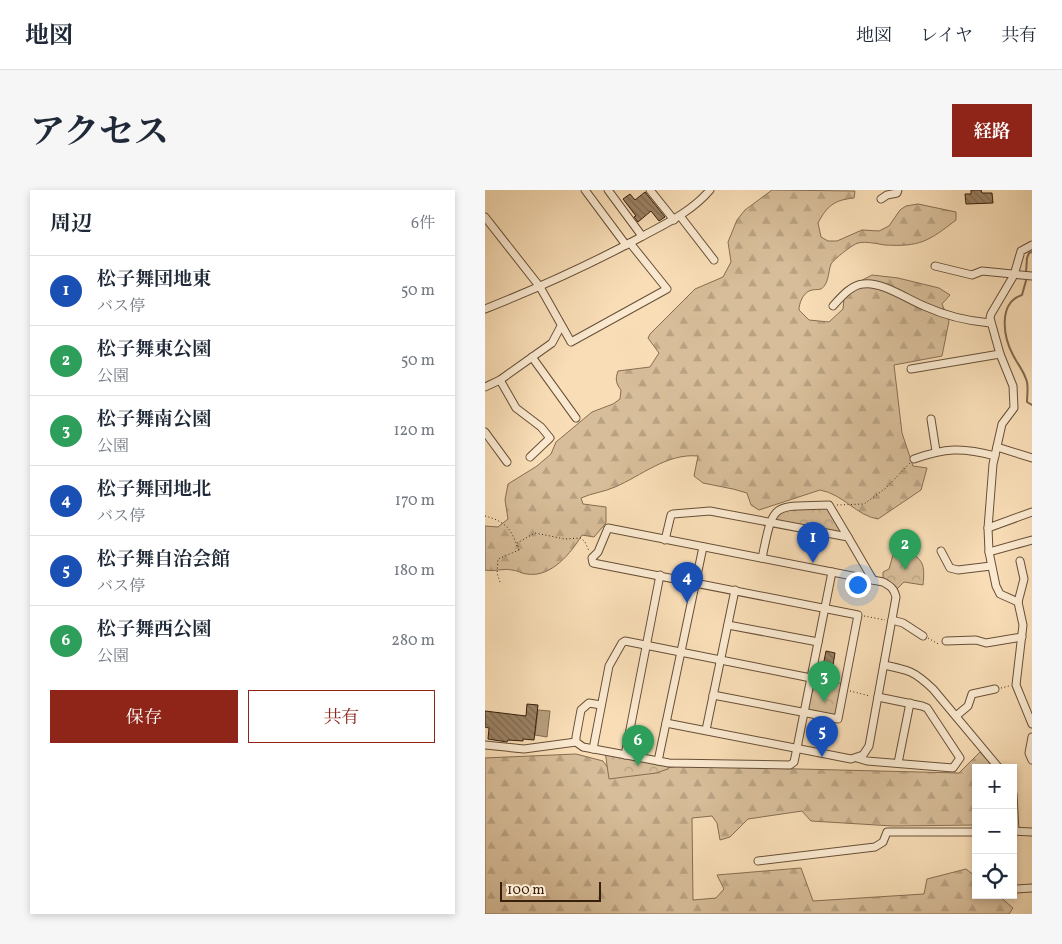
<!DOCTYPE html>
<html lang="ja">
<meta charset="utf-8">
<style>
body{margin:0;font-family:Vollkorn,"Noto Serif JP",serif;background:#f6f6f7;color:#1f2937}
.controls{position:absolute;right:15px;bottom:15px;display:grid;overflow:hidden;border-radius:0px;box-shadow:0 2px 8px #0003}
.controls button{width:45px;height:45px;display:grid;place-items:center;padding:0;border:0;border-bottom:1px solid #e0e1e3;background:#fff;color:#1f2937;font:25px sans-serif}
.scale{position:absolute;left:15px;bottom:12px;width:101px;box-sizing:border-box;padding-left:5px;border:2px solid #37200b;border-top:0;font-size:14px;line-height:18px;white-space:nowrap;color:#37200b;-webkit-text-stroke:4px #fae9d0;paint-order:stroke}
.you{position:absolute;left:372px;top:394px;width:18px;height:18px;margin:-12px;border:4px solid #fff;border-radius:50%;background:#1a73e8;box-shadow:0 0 0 8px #1a73e833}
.badge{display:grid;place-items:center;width:32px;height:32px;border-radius:50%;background:#8f2418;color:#fff;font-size:16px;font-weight:700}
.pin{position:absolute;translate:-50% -41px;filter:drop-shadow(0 1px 2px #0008)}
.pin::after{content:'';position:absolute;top:26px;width:18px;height:15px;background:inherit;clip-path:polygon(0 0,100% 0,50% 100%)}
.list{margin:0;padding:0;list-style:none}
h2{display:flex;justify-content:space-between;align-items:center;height:65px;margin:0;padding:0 20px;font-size:21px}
h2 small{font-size:16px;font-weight:400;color:#747a83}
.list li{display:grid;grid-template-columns:32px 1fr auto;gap:15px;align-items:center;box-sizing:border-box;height:70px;padding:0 20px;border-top:1px solid #e0e1e3}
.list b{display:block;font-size:19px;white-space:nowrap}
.list p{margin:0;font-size:16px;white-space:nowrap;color:#747a83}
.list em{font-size:16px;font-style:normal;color:#747a83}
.actions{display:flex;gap:10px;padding:15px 20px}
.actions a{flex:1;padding:11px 0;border:1px solid #8f2418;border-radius:0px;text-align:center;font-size:18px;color:#8f2418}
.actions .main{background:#8f2418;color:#fff}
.icon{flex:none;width:28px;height:28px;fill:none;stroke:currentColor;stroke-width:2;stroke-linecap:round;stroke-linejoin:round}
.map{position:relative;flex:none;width:547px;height:724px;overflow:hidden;border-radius:0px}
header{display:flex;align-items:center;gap:30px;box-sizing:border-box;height:70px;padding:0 25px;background:#fff;border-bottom:1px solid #e0e1e3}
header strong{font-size:24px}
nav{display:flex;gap:28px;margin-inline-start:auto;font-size:18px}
.intro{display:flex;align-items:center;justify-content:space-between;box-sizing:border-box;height:120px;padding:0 30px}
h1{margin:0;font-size:35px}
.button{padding:12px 22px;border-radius:0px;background:#8f2418;color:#fff;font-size:18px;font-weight:700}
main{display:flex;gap:30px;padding:0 30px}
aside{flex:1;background:#fff;border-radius:0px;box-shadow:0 2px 8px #0003}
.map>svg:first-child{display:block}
.forest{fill:url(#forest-firs);stroke:#876e52}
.park{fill:url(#park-crowns);stroke:#876e52}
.water{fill:#b69d7c;stroke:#836b4f}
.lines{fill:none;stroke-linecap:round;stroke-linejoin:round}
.stream{stroke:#836b4f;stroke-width:2}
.building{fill:url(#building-back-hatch);stroke:#37200b}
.minor-casing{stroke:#674f36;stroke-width:9}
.path{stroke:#37200b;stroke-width:1;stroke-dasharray:1 2.5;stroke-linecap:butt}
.minor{stroke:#fae9d0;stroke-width:7}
</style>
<header>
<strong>地図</strong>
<nav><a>地図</a><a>レイヤ</a><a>共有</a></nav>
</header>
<div class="intro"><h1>アクセス</h1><a class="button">経路</a></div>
<main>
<aside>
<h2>周辺<small>6件</small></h2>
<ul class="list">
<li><span class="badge" style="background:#1a4fb4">1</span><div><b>松子舞団地東</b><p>バス停</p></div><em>50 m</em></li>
<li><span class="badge" style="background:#2e9e5b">2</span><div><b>松子舞東公園</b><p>公園</p></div><em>50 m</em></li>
<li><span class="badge" style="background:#2e9e5b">3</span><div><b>松子舞南公園</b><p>公園</p></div><em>120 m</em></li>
<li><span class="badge" style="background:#1a4fb4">4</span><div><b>松子舞団地北</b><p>バス停</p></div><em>170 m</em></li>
<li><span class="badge" style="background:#1a4fb4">5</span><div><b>松子舞自治会館</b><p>バス停</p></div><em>180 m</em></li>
<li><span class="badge" style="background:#2e9e5b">6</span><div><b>松子舞西公園</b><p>公園</p></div><em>280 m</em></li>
</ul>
<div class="actions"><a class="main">保存</a><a>共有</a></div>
</aside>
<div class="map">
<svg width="547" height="724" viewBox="0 0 547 724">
<defs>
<pattern id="forest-firs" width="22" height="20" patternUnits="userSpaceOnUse" patternTransform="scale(1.25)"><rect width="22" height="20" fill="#d7bd99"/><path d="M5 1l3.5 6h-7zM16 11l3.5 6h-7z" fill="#b9a282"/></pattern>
<pattern id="park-crowns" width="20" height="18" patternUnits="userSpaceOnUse" patternTransform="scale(1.25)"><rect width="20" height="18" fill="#d7bd99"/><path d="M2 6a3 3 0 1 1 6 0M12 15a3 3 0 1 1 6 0" fill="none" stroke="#b9a282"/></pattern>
<pattern id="building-back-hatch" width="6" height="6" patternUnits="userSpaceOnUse" patternTransform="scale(1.25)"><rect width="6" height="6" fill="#9b8264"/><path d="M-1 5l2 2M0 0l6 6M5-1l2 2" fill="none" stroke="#7f6a51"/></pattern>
</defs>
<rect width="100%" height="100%" fill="#f8ddb6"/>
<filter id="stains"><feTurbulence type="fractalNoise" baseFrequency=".004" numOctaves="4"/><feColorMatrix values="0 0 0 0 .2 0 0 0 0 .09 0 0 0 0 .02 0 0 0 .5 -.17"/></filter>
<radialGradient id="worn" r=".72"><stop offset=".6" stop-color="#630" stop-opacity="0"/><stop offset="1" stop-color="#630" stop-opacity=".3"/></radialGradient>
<!-- forest -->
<g class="forest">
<path d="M287,0L370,1L369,8C349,10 342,16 333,33L336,47L343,51H352L377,40L394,41L404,36L415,20L421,16L433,14L471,22V30C444,51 435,57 400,55C393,54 381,51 373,53C368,54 349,69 346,74C343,82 344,94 336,99C333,100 328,99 324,101C318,104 314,113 314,120L324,130L344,132L358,119L359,109L364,97L387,85L413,88L454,98L465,105L457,114L464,131L457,166L409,175L417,243L428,276L442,278L436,300L393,329C372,326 358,304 335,300L274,320L266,315L262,303L248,299L218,293L209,286L213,266C182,263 156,286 130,297C119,302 107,303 96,308L98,314L121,317V333L109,347L97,345C86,363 66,388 42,384C37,384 32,380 27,380C18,378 9,382 0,380V336L13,337L23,329L20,310L23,294L52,276L66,264L71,252L107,222L128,214L135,209L136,200C131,194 130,189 133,181L165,177L174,163L163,148L165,144L210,99L238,87L246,72L243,52L252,30L260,20Z"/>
<polygon points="495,562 509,578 491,578 491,635 408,636 326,631 317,621 263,629 245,647 235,650 232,633 227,626 207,628 208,710 231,708 239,699 232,685 316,678 328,711 439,704 442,689 481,679 491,687 491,705 513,705 528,718 524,724 0,724 0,568 91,564 118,571 129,586 195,576 474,583"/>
</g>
<!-- park -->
<g class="park">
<polygon points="344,315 363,347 284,332 298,317"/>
<path d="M420,360C439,369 440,375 438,395L419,392L410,401L398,392V382L404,379L408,365Z"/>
<polygon points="326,488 360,494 353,529 319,523"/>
<polygon points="120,561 184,573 183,579 171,583 124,589"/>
</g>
<!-- water -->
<polygon class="water" points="53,520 65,521 62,547 50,545"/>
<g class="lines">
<!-- stream -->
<g class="stream">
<polyline points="541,83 542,68 544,63 547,62"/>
<path d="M542,87L537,105C513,113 518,146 528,165C532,173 538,180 541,189C544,195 542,205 542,212L547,215"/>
</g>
</g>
<!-- building -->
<g class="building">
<polygon points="486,0 496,0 497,3 507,3 508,13 481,14 480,4 486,4"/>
<polygon points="160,2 180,27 174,31 166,21 153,32 149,27 151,26 138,9 145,4 150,10"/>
<polygon points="341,461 350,463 346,488 336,486"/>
<polygon points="42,514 53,515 49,550 38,549 38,551 23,550 22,552 3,549 4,538 0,537 0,521 41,526"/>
</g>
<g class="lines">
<defs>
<g id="minor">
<polyline points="100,0 141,55"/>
<polyline points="123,0 157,46"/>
<polyline points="165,0 189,30"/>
<polyline points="396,9 402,5 412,3 413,0"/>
<polyline points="195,26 229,70"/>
<polyline points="0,27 55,97 86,152 182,99 145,53"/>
<polyline points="450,76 487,85 497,81 547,86"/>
<path d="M348,116C356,107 366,95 378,94C396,91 422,109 439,116C461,126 482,131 505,133"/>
<path d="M0,119C53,98 106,74 156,47C182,33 206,22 225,0"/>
<polyline points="47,167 91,228"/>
<polyline points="426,179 515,164"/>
<polyline points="15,190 31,218 56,237 65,248 45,267"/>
<polyline points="0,197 15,190 67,153 76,136"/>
<polyline points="446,229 451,261"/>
<polyline points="0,242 22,272"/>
<polyline points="512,257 547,268"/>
<path d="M429,269C460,258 477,257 510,266"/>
<polyline points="503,338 547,322"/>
<polyline points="180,350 186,325 188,324 225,321 363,347 388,390"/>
<polyline points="456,361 465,378 473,380 506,376"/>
<polyline points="504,362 547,350"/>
<path d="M277,368C289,310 287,317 344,315L363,347"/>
<polyline points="535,371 539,389 533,412 538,435 531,495 547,534"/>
<polyline points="533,412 515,404 511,396 504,362 503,338 508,274 517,234 529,218 528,196 515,164 505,128 506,124 529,85 536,61 547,55"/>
<polyline points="407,430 418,433 438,446"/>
<polyline points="243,435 333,452"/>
<polyline points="461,451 491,450 501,453 537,447"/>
<path d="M399,475C424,480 429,481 448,499L514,578"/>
<polyline points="116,515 104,513 96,520 91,547 91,552 98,557 184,573 305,575 309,572 312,558 347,382"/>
<polyline points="471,526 483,516 487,504 510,499"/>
<path d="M181,533L366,569L378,565L384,556L411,407C409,398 405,396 398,392L123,338L113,362L107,368L108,373L373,425L353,529L228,505"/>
<polyline points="221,540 250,400"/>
<polyline points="547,547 544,563 547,570"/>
<polyline points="0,555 39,559 91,552"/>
<polyline points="108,559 124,476 137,453 140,451 326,488"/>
<polyline points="140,565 175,385"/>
<polyline points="372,568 382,571 468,578 475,568 442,518 437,516 393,507"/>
<polyline points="173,571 218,357"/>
<polyline points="413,573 425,513"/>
<polyline points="528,604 530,641"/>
<polyline points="528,641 547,642"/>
<polyline points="273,671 390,657 398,652 402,642 491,642"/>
<polyline points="529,699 547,698"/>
</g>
</defs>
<!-- minor casing -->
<use href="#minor" class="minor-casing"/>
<!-- path -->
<g class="path">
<polyline points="352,315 379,314 401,298 425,273"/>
<path d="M0,326C19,331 26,338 32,356"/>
<polyline points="34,360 32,353 50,343 80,349 96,348 100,352 104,361"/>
<polyline points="15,392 12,383 13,369 34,360"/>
<polyline points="379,426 400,430"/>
<polyline points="443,448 455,455"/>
<polyline points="332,489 352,493"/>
<polyline points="516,498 524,496"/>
<polyline points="365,501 385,506"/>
</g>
<!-- minor -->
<use href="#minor" class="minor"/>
</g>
<rect width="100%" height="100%" filter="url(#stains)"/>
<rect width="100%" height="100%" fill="url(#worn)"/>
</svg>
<div class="controls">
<button>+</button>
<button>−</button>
<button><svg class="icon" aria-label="locate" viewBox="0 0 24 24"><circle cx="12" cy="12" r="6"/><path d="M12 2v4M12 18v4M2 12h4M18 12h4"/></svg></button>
</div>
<div class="scale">100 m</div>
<div class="you"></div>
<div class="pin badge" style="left:328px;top:373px;background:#1a4fb4">1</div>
<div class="pin badge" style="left:420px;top:380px;background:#2e9e5b">2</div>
<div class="pin badge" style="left:339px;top:512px;background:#2e9e5b">3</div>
<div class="pin badge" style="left:202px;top:413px;background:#1a4fb4">4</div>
<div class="pin badge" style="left:337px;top:567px;background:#1a4fb4">5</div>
<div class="pin badge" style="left:153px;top:576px;background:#2e9e5b">6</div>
</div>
</main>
